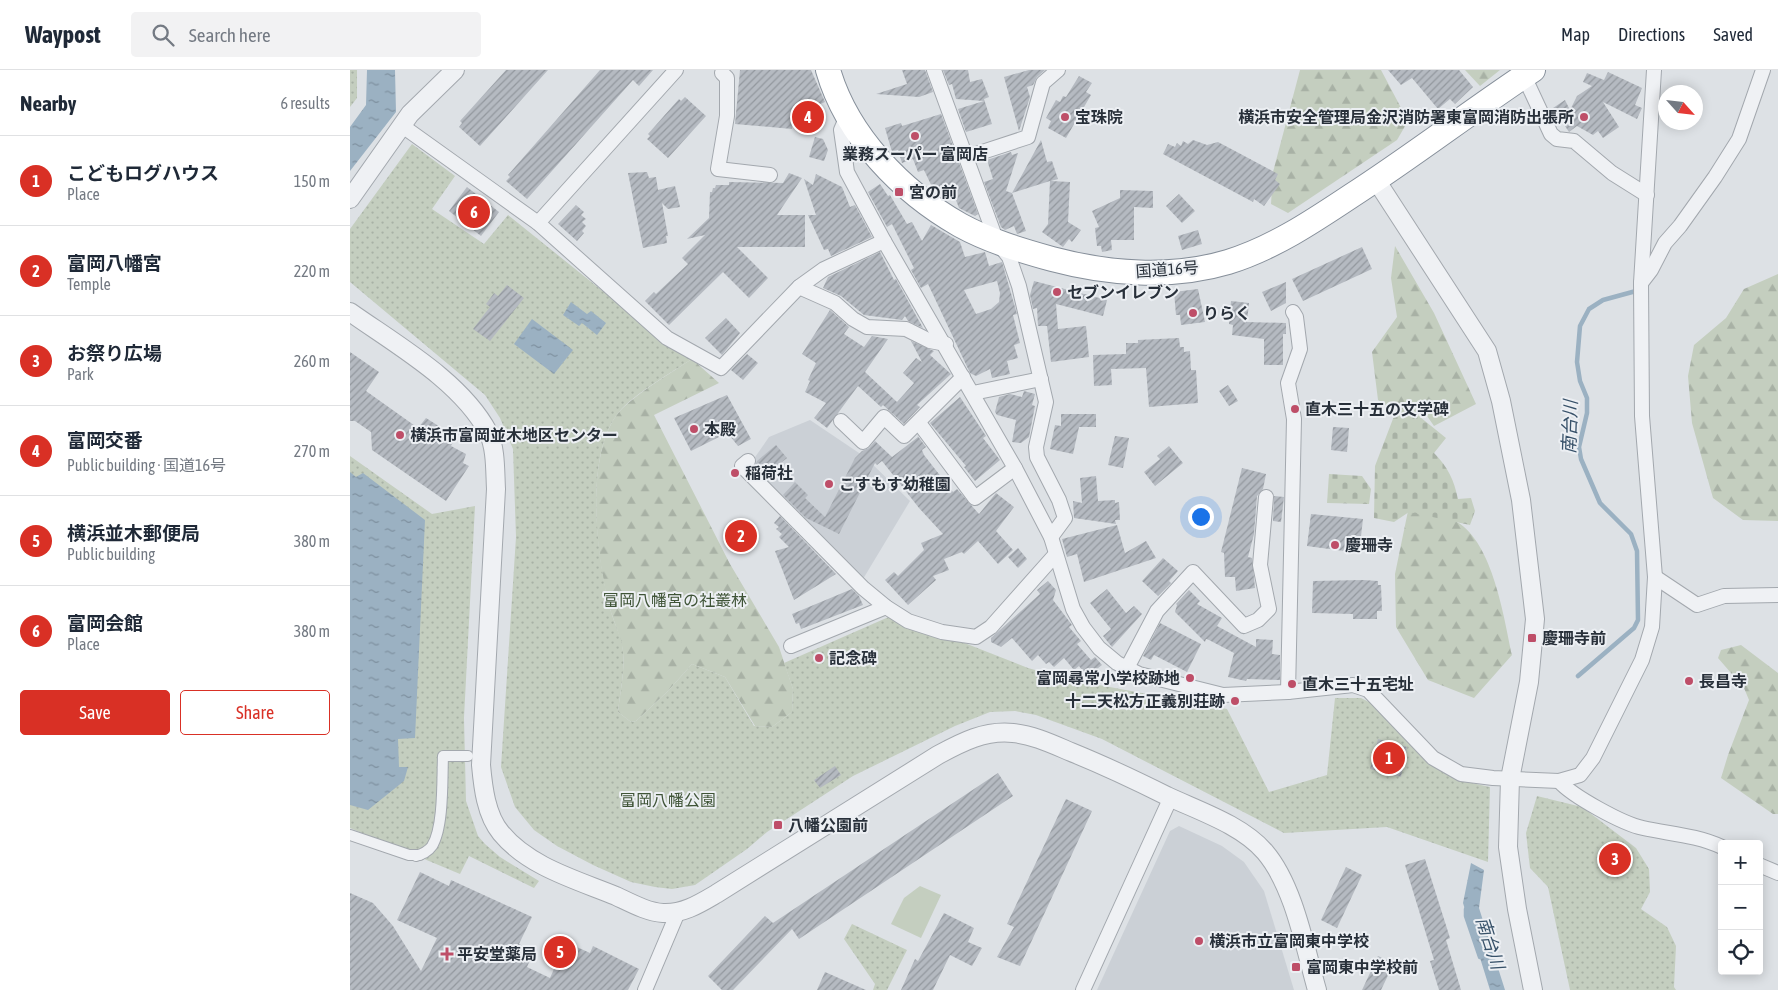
<!DOCTYPE html>
<meta charset="utf-8">
<style>
body{margin:0;font-family:"Asap Condensed","Noto Sans JP",sans-serif;background:#f2f2f3;color:#1f2937}
.controls{position:absolute;right:15px;bottom:15px;display:grid;overflow:hidden;border-radius:5px;box-shadow:0 2px 12px #0003}
.controls button{width:45px;height:45px;display:grid;place-items:center;padding:0;border:0;border-bottom:1px solid #e0e1e3;background:#fff;color:#1f2937;font:25px sans-serif}
.compass{position:absolute;left:1308px;top:15px;width:45px;height:45px;border-radius:50%;background:#fff;box-shadow:0 2px 12px #0003;rotate:117deg}
.you{position:absolute;left:850px;top:446px;width:18px;height:18px;margin:-12px;border:4px solid #fff;border-radius:50%;background:#1a73e8;box-shadow:0 0 0 8px #1a73e833}
.badge{display:grid;place-items:center;width:32px;height:32px;border-radius:50%;background:#d93025;color:#fff;font-size:16px;font-weight:700}
.pin{position:absolute;translate:-50% -50%;border:2px solid #fff;box-shadow:0 1px 5px #0006}
.list{margin:0;padding:0;list-style:none}
h2{display:flex;justify-content:space-between;align-items:center;height:65px;margin:0;padding:0 20px;font-size:21px}
h2 small{font-size:16px;font-weight:400;color:#747a83}
.list li{display:grid;grid-template-columns:32px 1fr auto;gap:15px;align-items:center;box-sizing:border-box;height:90px;padding:0 20px;border-top:1px solid #e0e1e3}
.list b{display:block;font-size:19px;white-space:nowrap}
.list p{margin:0;font-size:16px;white-space:nowrap;color:#747a83}
.list em{font-size:16px;font-style:normal;color:#747a83}
.actions{display:flex;gap:10px;padding:15px 20px}
.actions a{flex:1;padding:11px 0;border:1px solid #d93025;border-radius:5px;text-align:center;font-size:18px;color:#d93025}
.actions .main{background:#d93025;color:#fff}
.icon{flex:none;width:28px;height:28px;fill:none;stroke:currentColor;stroke-width:2;stroke-linecap:round;stroke-linejoin:round}
.map{position:relative;flex:none;width:1428px;height:920px;overflow:hidden}
header{display:flex;align-items:center;gap:30px;box-sizing:border-box;height:70px;padding:0 25px;background:#fff;border-bottom:1px solid #e0e1e3}
header strong{font-size:24px}
nav{display:flex;gap:28px;margin-inline-start:auto;font-size:18px}
.search{width:350px;height:45px;background:#f2f2f3;display:flex;align-items:center;gap:12px;box-sizing:border-box;padding:0 18px;border-radius:5px;color:#747a83;font-size:19px}
main{display:flex}
aside{flex:1;background:#fff}
.map>svg:first-child{display:block}
.built{fill:#cbd0d6}
.grass{fill:#c4cebf}
.forest{fill:url(#forest-firs)}
.cemetery{fill:url(#cemetery-stones)}
.park{fill:url(#park-dots)}
.water{fill:url(#water-ripples)}
.lines{fill:none;stroke-linecap:round;stroke-linejoin:round}
.stream{stroke:#9bb1c2;stroke-width:4.5}
.building{fill:url(#building-hatch);fill-rule:evenodd}
.pedestrian-casing{stroke:#a3a8ae;stroke-width:12}
.minor-casing{stroke:#a3a8ae;stroke-width:16}
.tertiary-casing{stroke:#a3a8ae;stroke-width:20}
.trunk-casing{stroke:#868f9a;stroke-width:26}
.pedestrian{stroke:#eff1f4;stroke-width:10}
.minor{stroke:#eff1f4;stroke-width:14}
.tertiary{stroke:#eff1f4;stroke-width:18}
.trunk{stroke:#fff;stroke-width:24}
.poi-dot{fill:#be4e68;stroke:#eceff3;stroke-width:2}
.labels{text-anchor:middle;stroke-width:4;stroke-linejoin:round;paint-order:stroke}
.poi-label{font-size:16px;font-weight:bold;fill:#28303a;stroke:#eceff3;text-anchor:start}
.street-label{font-size:16px;fill:#28303a;stroke:#eceff3}
.park-label{font-size:16px;fill:#3f5437;stroke:#eceff3}
.water-label{font-size:18px;font-style:italic;fill:#375169;stroke:#eceff3}
</style>
<header>
<strong>Waypost</strong>
<div class="search"><svg class="icon" aria-label="search" viewBox="0 0 24 24"><circle cx="10" cy="10" r="6"/><path d="M15 15l6 6"/></svg>Search here</div>
<nav><a>Map</a><a>Directions</a><a>Saved</a></nav>
</header>
<main>
<aside>
<h2>Nearby<small>6 results</small></h2>
<ul class="list">
<li><span class="badge">1</span><div><b>こどもログハウス</b><p>Place</p></div><em>150 m</em></li>
<li><span class="badge">2</span><div><b>富岡八幡宮</b><p>Temple</p></div><em>220 m</em></li>
<li><span class="badge">3</span><div><b>お祭り広場</b><p>Park</p></div><em>260 m</em></li>
<li><span class="badge">4</span><div><b>富岡交番</b><p>Public building · 国道16号</p></div><em>270 m</em></li>
<li><span class="badge">5</span><div><b>横浜並木郵便局</b><p>Public building</p></div><em>380 m</em></li>
<li><span class="badge">6</span><div><b>富岡会館</b><p>Place</p></div><em>380 m</em></li>
</ul>
<div class="actions"><a class="main">Save</a><a>Share</a></div>
</aside>
<div class="map">
<svg width="1428" height="920" viewBox="0 0 1428 920">
<defs>
<pattern id="forest-firs" width="22" height="20" patternUnits="userSpaceOnUse" patternTransform="scale(1.25)"><rect width="22" height="20" fill="#c4cebf"/><path d="M5 1l3.5 6h-7zM16 11l3.5 6h-7z" fill="#a8b1a5"/></pattern>
<pattern id="cemetery-stones" width="16" height="16" patternUnits="userSpaceOnUse" patternTransform="scale(1.25)"><rect width="16" height="16" fill="#c4cebf"/><path d="M2 7V4a2 2 0 0 1 4 0v3zM10 15v-3a2 2 0 0 1 4 0v3z" fill="#a8b1a5"/></pattern>
<pattern id="park-dots" width="8" height="8" patternUnits="userSpaceOnUse" patternTransform="scale(1.25)"><rect width="8" height="8" fill="#c4cebf"/><path d="M2 2h.1M6 6h.1" fill="none" stroke="#a8b1a5" stroke-width="1.8" stroke-linecap="round"/></pattern>
<pattern id="water-ripples" width="26" height="14" patternUnits="userSpaceOnUse" patternTransform="scale(1.25)"><rect width="26" height="14" fill="#9bb1c2"/><path d="M2 4q2-2 4 0t4 0M15 11q2-2 4 0t4 0" fill="none" stroke="#7e909f"/></pattern>
<pattern id="building-hatch" width="6" height="6" patternUnits="userSpaceOnUse" patternTransform="scale(1.25)"><rect width="6" height="6" fill="#b5bac1"/><path d="M-1 1l2-2M0 6l6-6M5 7l2-2" fill="none" stroke="#93989e"/></pattern>
</defs>
<rect width="100%" height="100%" fill="#dde1e5"/>
<!-- built -->
<g class="built">
<polygon points="460,350 515,387 560,431 513,509 399,396 419,367"/>
<polygon points="829,756 872,776 894,792 914,821 944,920 747,920 820,761"/>
</g>
<!-- grass -->
<polygon class="grass" points="570,816 591,825 571,868 541,854 554,828"/>
<!-- forest -->
<g class="forest">
<polygon points="950,0 1031,0 1058,51 1047,70 938,143 921,134 923,102"/>
<polygon points="1115,0 1150,0 1130,16"/>
<polygon points="1045,176 1084,243 1126,334 1084,356 1068,333 1050,345 1028,330 1022,282 1047,247 1041,208"/>
<polygon points="1428,204 1428,451 1393,450 1363,428 1342,353 1338,306 1344,275 1376,248 1394,219"/>
<path d="M342,289L369,313L304,345L380,494L429,577L443,619L442,642L422,657L405,656L375,607L342,594L318,621L286,651L281,652L268,642C270,623 275,600 273,582C272,568 261,546 258,531C246,483 235,383 269,342C284,325 322,302 342,289Z"/>
<path d="M1059,436C1074,441 1093,444 1107,452C1143,473 1154,548 1162,585L1124,628L1078,610L1046,557L1045,504Z"/>
<polygon points="1391,575 1428,603 1428,744 1423,744 1371,708 1378,685 1399,630 1394,618 1368,588 1371,580"/>
</g>
<!-- cemetery -->
<g class="cemetery">
<path d="M1061,330L1070,347L1096,368L1084,383C1098,397 1104,410 1108,429L1121,428L1125,441L1120,455L1059,442L1044,452L1024,448L1025,396L1049,333Z"/>
<polygon points="979,404 1012,406 1021,419 1019,434 977,433"/>
</g>
<!-- park -->
<g class="park">
<polygon points="0,0 7,0 7,28 0,37"/>
<path d="M62,74L105,106L82,139L134,174L158,145L321,276L342,289C322,302 284,324 269,342C234,384 247,486 259,534C262,550 272,566 273,581C275,600 270,623 268,642L281,652L286,651L318,621L342,594L375,607L404,656L422,657L442,642L443,619L434,593L550,542L584,561L678,598L717,609L877,639L919,722L977,705L985,628H1011L1031,638L1108,710L1140,717L1138,792L1037,757L934,763L752,669L686,645L665,641L640,642L605,656L503,706L417,762L397,779L345,815L322,819L305,817L281,812L243,795L207,776L184,760L165,737L151,697L166,467L163,379L150,348L135,325L0,212V159Z"/>
<polygon points="0,386 82,444 125,436 114,648 116,731 128,766 135,774 150,787 189,811 184,818 119,786 110,804 0,758"/>
<polygon points="1187,726 1232,737 1286,778 1299,799 1300,822 1291,839 1317,857 1326,876 1324,917 1326,920 1220,920 1198,817 1180,798 1176,763"/>
<polygon points="502,854 557,880 537,920 523,920 525,914 494,869"/>
</g>
<!-- water -->
<g class="water">
<polygon points="17,0 45,0 46,42 0,101 0,57 16,35"/>
<polygon points="221,232 237,244 241,241 256,253 247,265 232,253 229,256 213,245"/>
<polygon points="182,249 223,280 204,304 164,274"/>
<polygon points="0,402 6,407 13,403 75,450 65,668 48,669 49,697 58,697 54,711 18,740 0,735"/>
<polygon points="1121,793 1134,800 1129,838 1155,920 1140,920 1113,833"/>
</g>
<g class="lines">
<!-- stream -->
<g class="stream">
<polyline points="1228,606 1284,558 1288,550 1287,481 1281,464 1250,433 1231,389 1229,377 1237,343 1237,328 1230,311 1227,292 1230,256 1239,239 1253,230 1286,221"/>
<polyline points="1116,839 1116,846 1130,887"/>
</g>
</g>
<!-- building -->
<g class="building">
<polygon points="156,0 198,0 130,76 109,57 112,53 110,51"/>
<polygon points="250,0 303,0 289,16 283,10 177,129 156,111 160,107 158,105"/>
<polygon points="390,0 461,0 475,32 464,37 465,51 443,52 442,59 385,54"/>
<polygon points="552,0 575,0 583,22 569,27 526,24 557,14"/>
<polygon points="593,0 618,0 620,12 632,9 639,27 634,29 642,54 616,62 608,39 634,31 606,29 602,14 599,15"/>
<polygon points="679,0 695,0 687,7 683,15 677,17 680,27 669,61 654,7"/>
<polygon points="1038,0 1109,0 1123,17 1105,34 1100,29 1088,39 1062,8 1051,15"/>
<polygon points="1258,2 1292,18 1285,35 1292,38 1287,49 1253,32 1269,57 1253,68 1248,61 1243,65 1227,56 1219,62 1203,38 1215,30 1220,40 1227,26 1242,16 1233,12 1237,3 1254,10"/>
<polygon points="729,6 742,13 736,22 741,25 716,68 698,58 701,51 696,48 706,30 710,32 713,26 716,27"/>
<polygon points="335,27 356,46 318,88 297,69 300,66 298,64 329,29 331,31"/>
<polygon points="591,44 628,144 625,146 609,138 600,115 584,121 574,100 568,102 563,89 552,93 548,80 542,82 535,58 551,53 552,56"/>
<polygon points="465,67 473,69 478,80 474,91 459,87"/>
<polygon points="691,70 697,92 702,91 708,109 701,111 720,112 718,152 731,160 722,172 719,169 713,177 692,162 698,154 700,111 662,123 676,161 667,164 664,156 655,160 651,157 634,112 643,109 637,90 661,82 662,85 668,83 656,121 662,123"/>
<polygon points="843,70 857,75 868,72 885,81 928,104 925,110 930,114 914,136 904,129 903,132 813,84 818,74 825,77 827,73 831,76 833,71 838,74"/>
<polygon points="297,102 299,108 306,107 308,120 325,116 330,137 318,139 312,133 318,166 316,166 317,173 293,178 278,103"/>
<polygon points="439,103 452,108 427,145 455,145 455,177 387,177 418,208 399,228 373,202 319,255 295,231 304,222 306,224 338,194 332,188 355,165 337,169 359,148 360,122 362,122 363,118 365,118 366,115 379,115 379,112 433,113"/>
<polygon points="466,104 492,117 500,137 505,135 522,167 481,186 478,179 474,180 458,145 466,145 454,109 463,115"/>
<path d="M530,114L538,126L540,125L557,154L562,152L572,171L581,155L610,172L615,187L635,182L639,196L652,192L667,244L663,245L670,273L664,275L668,288L657,291L660,304L642,308L640,299L626,306L620,303L578,214L571,218L561,200L564,198L542,154L537,157L518,122ZM647,211L650,223L649,232L641,239L626,244L614,220Z"/>
<polygon points="117,117 149,142 131,166 99,141"/>
<polygon points="770,120 803,121 803,138 784,137 784,170 761,170 762,180 752,182 751,176 747,176 745,158 749,157 742,141 770,128"/>
<polygon points="829,124 845,141 832,153 816,136"/>
<polygon points="226,135 234,142 231,145 236,149 232,152 236,156 232,161 234,163 227,171 208,154"/>
<polygon points="848,160 852,174 832,180 828,166"/>
<polygon points="1012,177 1022,199 953,231 942,209"/>
<polygon points="530,182 544,210 546,209 573,258 558,251 555,246 552,250 514,245 491,226 473,218 478,207"/>
<polygon points="684,211 757,230 753,246 706,234 708,259 736,256 739,287 701,292 697,256 688,256 687,238 683,239 680,225"/>
<polygon points="936,212 936,233 921,241 912,222"/>
<polygon points="157,215 174,228 140,271 123,259 140,237 136,234 144,223 148,226"/>
<polygon points="848,219 855,252 831,255 830,245 826,245 824,222"/>
<polygon points="881,231 899,233 897,252 936,253 936,264 933,264 933,295 914,295 914,269 882,265 883,255 879,254"/>
<polygon points="480,240 499,257 494,264 514,277 522,266 538,269 515,302 547,332 564,313 553,303 566,288 572,292 561,271 584,281 580,285 601,304 567,335 570,337 554,354 533,335 531,337 508,316 477,358 464,348 476,333 455,322 460,311 458,310 466,293 452,284"/>
<polygon points="376,248 390,263 372,285 355,268"/>
<polygon points="829,268 830,277 834,277 834,282 840,281 841,300 846,300 848,333 799,337 796,298 761,299 762,315 744,316 743,285 776,284 776,273 788,273 788,270"/>
<polygon points="0,282 29,302 16,321 68,358 76,348 106,367 101,376 116,384 113,393 119,396 96,431 22,380 21,362 5,351 0,351"/>
<polygon points="397,284 408,293 393,310 381,300"/>
<polygon points="878,315 888,331 879,336 869,321"/>
<polygon points="674,321 685,324 682,335 685,336 679,367 671,373 662,372 666,350 647,345 645,342 649,327 660,324 672,327"/>
<polygon points="377,325 401,369 388,376 367,350 373,365 341,381 324,348"/>
<polygon points="610,327 636,366 633,368 650,390 625,411 614,397 616,396 580,353"/>
<polygon points="711,344 746,344 746,357 729,357 723,384 700,379 705,355 711,356"/>
<polygon points="983,357 999,358 997,382 981,380"/>
<polygon points="567,365 576,377 572,380 574,385 603,422 607,419 629,444 646,423 664,437 646,461 663,480 648,494 628,471 614,484 612,482 594,489 599,500 583,506 586,510 558,535 535,510 544,502 548,506 574,480 571,473 593,464 569,438 532,391 527,395 525,393 489,464 456,448 433,425 445,412 458,425 455,428 475,447 505,388 512,381 519,378 525,371 542,387 568,367"/>
<polygon points="765,366 779,368 773,398 758,395"/>
<polygon points="426,375 437,388 417,404 416,402 413,405 405,396 407,391"/>
<polygon points="819,376 833,393 805,416 794,402 810,389 807,386"/>
<polygon points="892,398 916,404 913,419 907,426 904,464 898,487 902,488 905,518 886,521 885,507 875,507 874,483 871,482"/>
<polygon points="746,406 748,431 765,430 765,433 769,432 770,450 765,450 766,454 724,448 723,431 732,433 730,408"/>
<polygon points="924,426 934,427 931,452 923,451"/>
<polygon points="961,444 1013,449 1009,483 957,476"/>
<polygon points="430,446 486,504 444,530 425,481 439,477 429,467 432,464 426,459 429,457 424,453"/>
<polygon points="767,455 775,483 796,471 806,488 734,512 727,484 717,487 712,469"/>
<polygon points="668,478 677,489 668,498 658,487"/>
<polygon points="813,488 828,501 819,511 821,513 808,526 792,511"/>
<polygon points="1013,510 1028,511 1028,515 1031,515 1032,541 1027,541 1027,549 1003,549 1003,544 962,543 963,511"/>
<polygon points="698,511 706,520 703,530 722,555 719,557 731,571 727,574 741,590 745,587 752,595 739,605 736,605 729,596 724,600 714,588 704,597 699,592 696,594 688,585 682,591 662,568 651,577 641,572 641,568 690,524 687,520"/>
<polygon points="502,519 509,526 513,535 451,559 449,553 446,554 442,544"/>
<polygon points="757,519 776,543 784,536 792,544 762,577 753,566 761,559 740,533"/>
<polygon points="839,520 850,531 847,534 872,548 867,556 906,577 906,569 923,570 922,584 930,585 930,610 897,609 896,611 878,607 884,583 859,570 856,569 855,572 825,542 827,535 826,534"/>
<polygon points="810,553 851,574 837,602 804,585 801,590 793,586"/>
<polygon points="1028,669 1057,677 1051,707 1020,699"/>
<polygon points="485,696 491,705 470,718 464,710"/>
<polygon points="648,703 663,726 449,869 442,859 383,920 372,920 358,906 415,846 423,853"/>
<polygon points="716,729 742,741 670,896 647,887 664,857 657,854"/>
<polygon points="1075,789 1100,868 1096,870 1111,920 1089,920 1080,891 1084,890 1055,795"/>
<polygon points="996,797 1012,805 987,858 971,850"/>
<polygon points="70,802 99,816 101,810 182,847 169,874 184,881 177,897 200,908 216,872 240,883 243,876 289,899 278,920 0,920 0,823 23,833 43,856 71,901 87,868 47,850"/>
<polygon points="594,843 624,858 618,872 632,878 622,896 600,885 583,920 551,920 565,889 568,891"/>
<polygon points="1028,886 1044,893 1031,920 1012,920"/>
<polygon points="475,902 516,920 467,920"/>
</g>
<g class="lines">
<defs>
<g id="pedestrian">
<polyline points="0,765 59,785 70,785"/>
<path d="M66,786C72,784 78,782 82,776C94,757 92,708 93,686H118"/>
</g>
<g id="minor">
<polyline points="584,0 647,172 659,187 669,216 696,332 686,377 687,387 709,430 715,448 701,467"/>
<polyline points="372,3 377,8 377,46 368,99 420,105"/>
<polyline points="1174,6 1201,64 1207,69 1224,71 1262,103 1297,125"/>
<polyline points="497,46 491,60 497,102 534,171 665,398 701,467 723,539 733,557 749,578 767,593 789,604 873,625 938,622 1003,615 1018,620 1083,688 1111,704 1143,708 1209,711 1230,705 1243,688 1292,590 1302,557 1305,507 1292,346 1291,213 1304,0"/>
<polyline points="51,55 188,153 317,268 371,298 449,217 474,199 534,171"/>
<polyline points="617,87 678,67 693,13 708,0"/>
<polyline points="188,153 326,0"/>
<polyline points="1291,213 1301,200 1315,173 1330,156 1365,107 1389,69 1413,0"/>
<polyline points="449,217 485,233 503,249 517,257 556,259 580,271 596,274"/>
<polyline points="623,323 691,309"/>
<polyline points="491,351 513,372 534,347 554,366 613,307"/>
<polyline points="569,353 625,428 665,398"/>
<polyline points="398,391 392,396 513,518 536,537 558,551 592,562 626,567 641,557 705,485"/>
<polyline points="1305,507 1347,535 1374,526 1428,525"/>
<polyline points="441,576 536,537"/>
<polyline points="777,598 807,541 843,502 894,556 908,550 919,539 910,495 916,427"/>
<polyline points="938,622 944,349 938,313 950,279 946,247 943,242"/>
<path d="M1209,711C1222,726 1273,754 1293,758C1320,764 1346,765 1372,777"/>
<polyline points="1409,795 1428,803"/>
<polyline points="295,920 328,842"/>
<polyline points="733,920 821,727"/>
</g>
<g id="tertiary">
<polyline points="1026,110 1137,281 1151,331 1171,430 1185,549 1179,612 1160,709 1158,777 1167,839 1183,920"/>
<polyline points="0,129 60,44 105,0"/>
<path d="M0,242C45,274 111,311 138,362C146,378 145,401 146,419L131,695C133,717 136,745 151,763C179,797 227,810 266,826C281,833 297,842 313,843C333,844 349,834 366,824L588,685C612,672 635,660 663,663C683,665 702,674 721,682C753,695 785,710 817,726C849,741 892,755 915,782C944,816 955,878 967,920"/>
</g>
<path id="trunk" d="M478,0C497,66 552,122 610,155C639,171 670,180 702,189C758,204 821,209 878,192C923,178 962,152 1001,126C1063,86 1121,41 1183,0"/>
</defs>
<!-- pedestrian casing -->
<use href="#pedestrian" class="pedestrian-casing"/>
<!-- minor casing -->
<use href="#minor" class="minor-casing"/>
<!-- tertiary casing -->
<use href="#tertiary" class="tertiary-casing"/>
<!-- trunk casing -->
<use href="#trunk" class="trunk-casing"/>
<!-- pedestrian -->
<use href="#pedestrian" class="pedestrian"/>
<!-- minor -->
<use href="#minor" class="minor"/>
<!-- tertiary -->
<use href="#tertiary" class="tertiary"/>
<!-- trunk -->
<use href="#trunk" class="trunk"/>
</g>
<!-- markers -->
<g class="poi-dot">
<circle cx="715" cy="47" r="5"/>
<circle cx="1234" cy="47" r="5"/>
<circle cx="565" cy="66" r="5"/>
<rect x="544" y="117" width="10" height="10" rx="2.5"/>
<circle cx="707" cy="222" r="5"/>
<circle cx="843" cy="243" r="5"/>
<circle cx="945" cy="339" r="5"/>
<circle cx="344" cy="359" r="5"/>
<circle cx="50" cy="365" r="5"/>
<circle cx="385" cy="403" r="5"/>
<circle cx="479" cy="414" r="5"/>
<circle cx="985" cy="475" r="5"/>
<rect x="1177" y="563" width="10" height="10" rx="2.5"/>
<circle cx="469" cy="588" r="5"/>
<circle cx="840" cy="608" r="5"/>
<circle cx="1339" cy="611" r="5"/>
<circle cx="942" cy="614" r="5"/>
<circle cx="885" cy="631" r="5"/>
<rect x="423" y="750" width="10" height="10" rx="2.5"/>
<circle cx="849" cy="871" r="5"/>
<path d="M94.5 876.5h5v5h5v5h-5v5h-5v-5h-5v-5h5z"/>
<rect x="941" y="892" width="10" height="10" rx="2.5"/>
</g>
<g class="labels">
<!-- poi labels -->
<g class="poi-label">
<text x="725" y="53">宝珠院</text>
<text x="1224" y="53" text-anchor="end">横浜市安全管理局金沢消防署東富岡消防出張所</text>
<text x="565" y="90" text-anchor="middle">業務スーパー 富岡店</text>
<text x="559" y="128">宮の前</text>
<text x="717" y="228">セブンイレブン</text>
<text x="853" y="249">りらく</text>
<text x="955" y="345">直木三十五の文学碑</text>
<text x="354" y="365">本殿</text>
<text x="60" y="371">横浜市富岡並木地区センター</text>
<text x="395" y="409">稲荷社</text>
<text x="489" y="420">こすもす幼稚園</text>
<text x="995" y="481">慶珊寺</text>
<text x="1192" y="574">慶珊寺前</text>
<text x="479" y="594">記念碑</text>
<text x="830" y="614" text-anchor="end">富岡尋常小学校跡地</text>
<text x="1349" y="617">長昌寺</text>
<text x="952" y="620">直木三十五宅址</text>
<text x="875" y="637" text-anchor="end">十二天松方正義別荘跡</text>
<text x="438" y="761">八幡公園前</text>
<text x="859" y="877">横浜市立富岡東中学校</text>
<text x="107" y="890">平安堂薬局</text>
<text x="956" y="903">富岡東中学校前</text>
</g>
<!-- street labels -->
<g class="street-label">
<text transform="translate(817 199) rotate(-4)" y="6">国道16号</text>
</g>
<!-- park labels -->
<g class="park-label">
<text x="325" y="536">富岡八幡宮の社叢林</text>
<text x="318" y="736">富岡八幡公園</text>
</g>
<!-- water labels -->
<g class="water-label">
<text transform="translate(1220 357) rotate(-88)" y="6">南台川</text>
<text transform="translate(1140 873) rotate(72)" y="6">南台川</text>
</g>
</g>
</svg>
<div class="controls">
<button>+</button>
<button>−</button>
<button><svg class="icon" aria-label="locate" viewBox="0 0 24 24"><circle cx="12" cy="12" r="6"/><path d="M12 2v4M12 18v4M2 12h4M18 12h4"/></svg></button>
</div>
<svg class="compass" viewBox="-18 -18 36 36"><path d="M0-13l5 13h-10z" fill="#e53935"/><path d="M0 13l5-13h-10z" fill="#747a83"/></svg>
<div class="you"></div>
<div class="pin badge" style="left:1039px;top:688px">1</div>
<div class="pin badge" style="left:391px;top:466px">2</div>
<div class="pin badge" style="left:1265px;top:789px">3</div>
<div class="pin badge" style="left:458px;top:47px">4</div>
<div class="pin badge" style="left:210px;top:882px">5</div>
<div class="pin badge" style="left:124px;top:142px">6</div>
</div>
</main>
